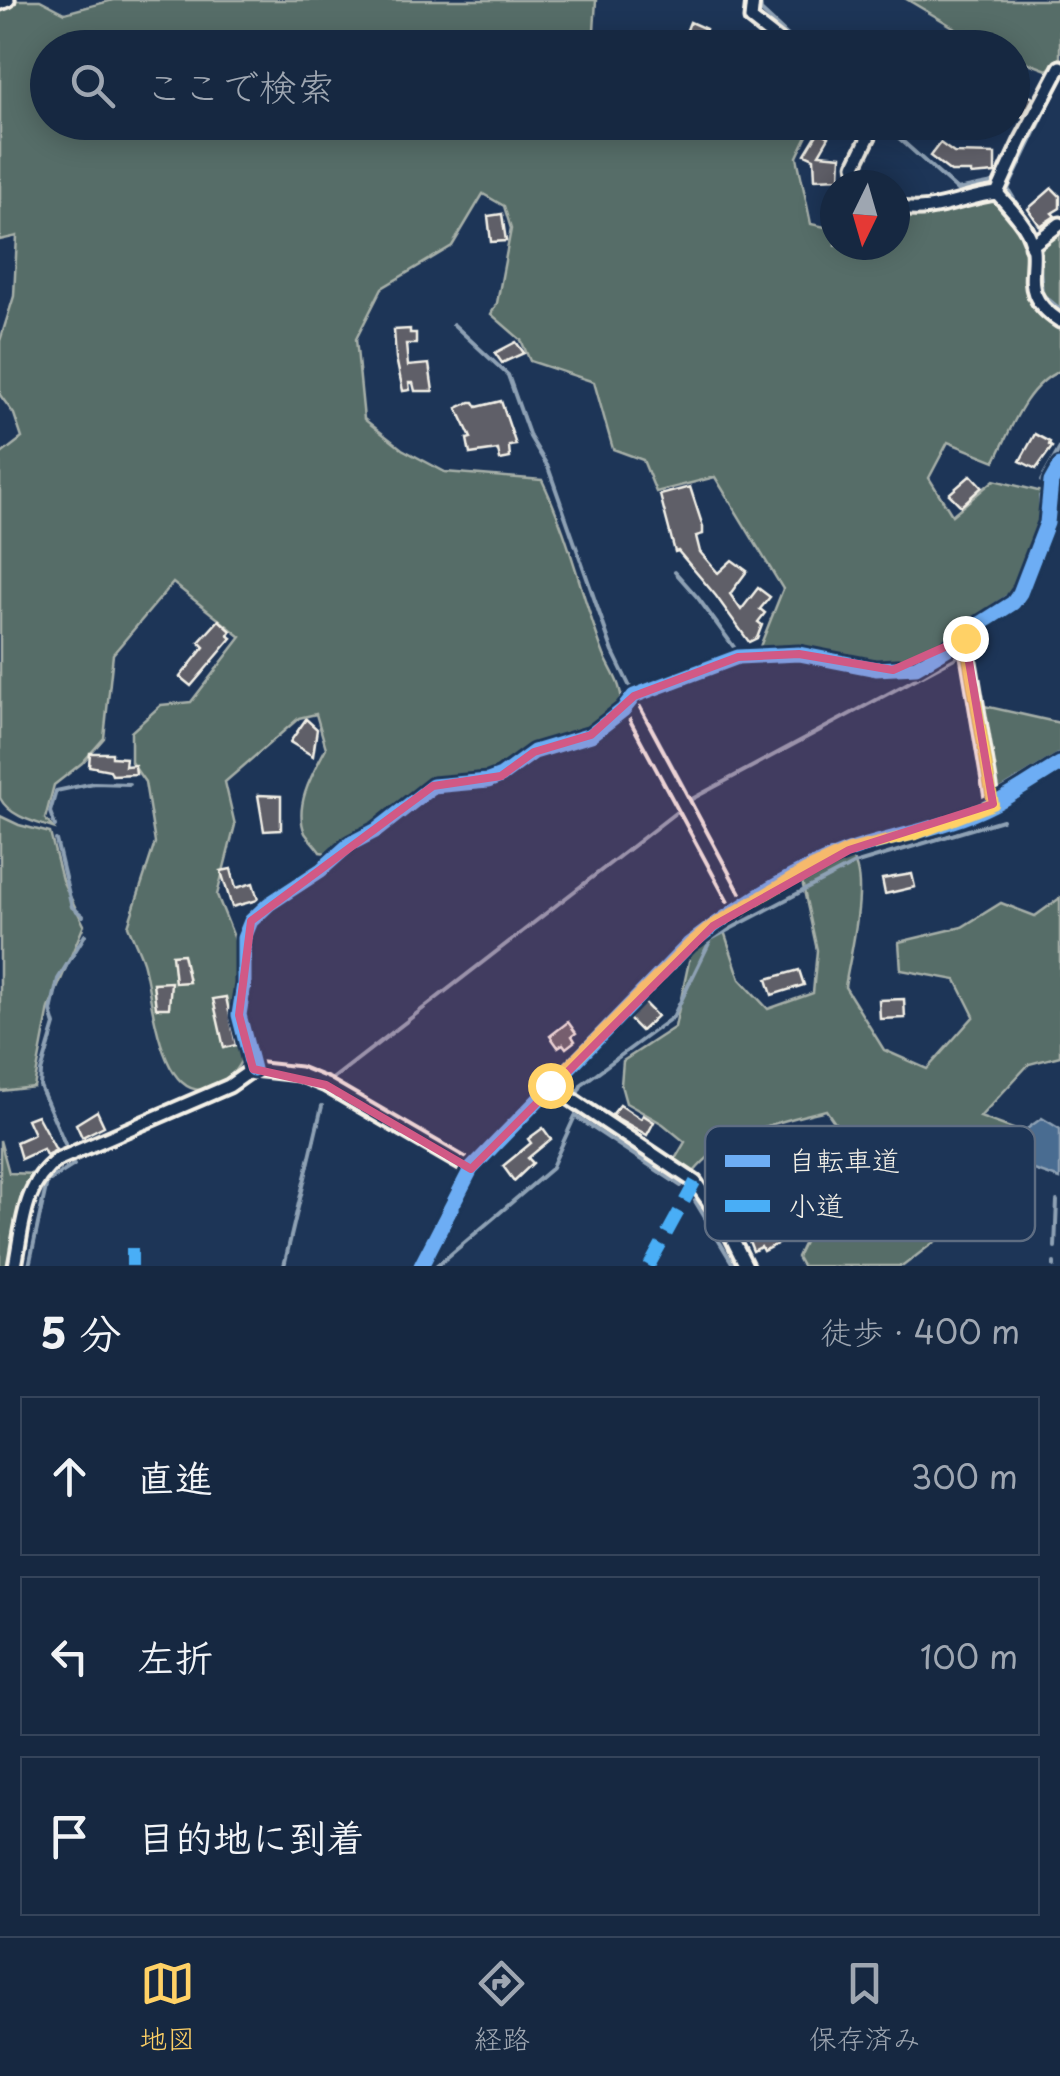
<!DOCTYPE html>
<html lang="ja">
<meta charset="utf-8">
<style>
body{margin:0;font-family:"Playpen Sans","Klee One",sans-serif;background:#1f3048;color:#f1f3f6}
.compass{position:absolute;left:820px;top:170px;width:90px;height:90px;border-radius:50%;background:#162841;box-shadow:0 5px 25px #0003;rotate:185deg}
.stop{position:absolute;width:30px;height:30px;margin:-22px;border:8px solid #ffd166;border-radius:50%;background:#fff}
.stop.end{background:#ffd166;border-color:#fff;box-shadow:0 2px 10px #0008}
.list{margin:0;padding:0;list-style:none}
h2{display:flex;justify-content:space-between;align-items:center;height:130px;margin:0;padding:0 40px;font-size:42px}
h2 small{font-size:32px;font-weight:400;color:#9ea6b1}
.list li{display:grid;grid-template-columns:65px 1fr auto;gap:30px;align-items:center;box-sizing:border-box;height:160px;margin:0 20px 20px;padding:0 20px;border:2px solid #35445a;border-radius:0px}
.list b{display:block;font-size:38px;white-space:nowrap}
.list em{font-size:32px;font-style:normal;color:#9ea6b1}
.icon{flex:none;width:55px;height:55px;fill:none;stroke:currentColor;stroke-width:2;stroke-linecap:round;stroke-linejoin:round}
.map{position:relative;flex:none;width:1060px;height:1266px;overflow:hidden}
.search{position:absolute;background:#162841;box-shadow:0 5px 25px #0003;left:30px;right:30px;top:30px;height:110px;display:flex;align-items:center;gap:25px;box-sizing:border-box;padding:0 35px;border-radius:55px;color:#9ea6b1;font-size:38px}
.sheet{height:670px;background:#162841}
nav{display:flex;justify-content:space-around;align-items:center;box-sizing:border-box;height:140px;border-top:2px solid #35445a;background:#162841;font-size:28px;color:#9ea6b1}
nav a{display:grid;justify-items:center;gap:5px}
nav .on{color:#ffd166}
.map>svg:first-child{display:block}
.green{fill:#576d68;stroke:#a6afa8;stroke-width:2.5}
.water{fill:#4a6c91;stroke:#8ea1b4;stroke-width:2.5}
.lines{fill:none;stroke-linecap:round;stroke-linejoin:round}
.stream{stroke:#8ea1b4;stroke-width:4}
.building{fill:#5e5e68;stroke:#f4f1e8;stroke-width:2.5}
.minor-casing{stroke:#f4f1e8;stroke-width:19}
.minor{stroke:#1d3557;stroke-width:11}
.quiet{stroke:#49aef6;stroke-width:12;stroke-dasharray:25 12;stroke-linecap:butt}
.cycleway-casing{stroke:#1d3557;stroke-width:21}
.cycleway{stroke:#6dadf4;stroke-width:15}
.route{stroke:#ffd166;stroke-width:12}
.marked{fill:#d15985;fill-opacity:0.2;stroke:#d15985;stroke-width:8;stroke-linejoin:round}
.key{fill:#1d3557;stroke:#5e6d82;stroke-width:2.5}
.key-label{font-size:28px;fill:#f4f1e8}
</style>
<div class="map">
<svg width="1060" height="1266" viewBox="0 0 1060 1266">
<rect width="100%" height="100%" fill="#1d3557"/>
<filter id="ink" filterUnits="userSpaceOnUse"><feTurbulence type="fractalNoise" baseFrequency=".01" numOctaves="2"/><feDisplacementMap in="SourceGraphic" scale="20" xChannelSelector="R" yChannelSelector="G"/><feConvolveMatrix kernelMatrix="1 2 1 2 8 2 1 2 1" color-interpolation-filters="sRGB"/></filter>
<g filter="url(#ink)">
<!-- green -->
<g class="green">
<path d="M13,0H40L65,13L113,0H596L594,31L603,47L48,48V122L813,123L797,157L811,224L835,229V245H895V211L995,197L1029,238L1027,279L1060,324V371C1026,385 1011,429 995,461L948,442L929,478L952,515L994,480L1046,493C1044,525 1031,569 1013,597C1008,604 934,654 923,659C913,664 903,665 892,666L801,650L759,649L783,589L715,477L656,492L643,460L613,449L594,382L530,361L521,340L491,314L497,303L511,229L504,206L483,194L452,246L382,288L356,339L364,419L402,449L445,472L542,480C569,536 582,597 604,655C611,671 624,688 621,705L588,732L553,740L490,776L433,783L334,854L320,852C316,846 309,839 305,833C293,805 314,771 326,748L316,714L299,718L225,782L235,825L217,895L240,952L236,1021L246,1052C238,1068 228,1084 209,1089C158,1102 152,991 143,962C139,950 133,938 128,926L155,843L145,782L131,762V732L161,705L191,702L241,637L173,583L113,654L104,738L82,763L54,785L45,819L53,828C34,822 10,817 0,798V455L22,438L14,414L0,395V341L14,296L17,236L0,240V6Z"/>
<polygon points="908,0 1060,0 1060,61 1047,70 1013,57 1012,48 987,47"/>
<polygon points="1060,227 1060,317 1038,297 1035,246"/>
<polygon points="980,705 1060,723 1060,759 998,797 994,794"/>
<polygon points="0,816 19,825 50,833 62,880 84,925 49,1008 34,1087 0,1091"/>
<path d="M849,856C872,873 849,959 845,987L884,1050L927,1069L974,1016L956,980L901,970L899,942L962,927L1001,903L1035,916L1060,898V1056L1029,1064L980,1117L1013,1129L998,1158L1003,1189L903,1266H802L797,1257L850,1145L826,1110C778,1122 726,1132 693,1173L675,1159L685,1142L663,1124L626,1103L621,1085L623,1061L675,1027L692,947L722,925L740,979L768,1009L813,993L817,950L802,881Z"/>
<polygon points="0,1140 9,1173 36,1174 11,1266 0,1266"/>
</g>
<!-- water -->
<polygon class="water" points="1042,1118 1060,1129 1060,1179 1008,1161 1006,1157 1020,1145 1024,1131"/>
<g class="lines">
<!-- stream -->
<g class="stream">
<polyline points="760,0 761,11 801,48"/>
<polyline points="881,122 957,190 993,183"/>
<polyline points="1036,236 1008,189 1060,81"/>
<polyline points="1039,252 1042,294 1060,309"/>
<polyline points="453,324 508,375 530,437 548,467 613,652 631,689 736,650 698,598 675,572"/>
<polyline points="1041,481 1060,448"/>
<polyline points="1036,536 1041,522 1040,496"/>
<polyline points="752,650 798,648 843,657"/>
<polyline points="907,662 926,655"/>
<polyline points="638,703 686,792"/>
<polyline points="992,766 969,623 1015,591"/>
<polyline points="996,790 996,793 1060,754"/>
<polyline points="690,800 962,654"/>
<polyline points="55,826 50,812 56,791 94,783 129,784"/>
<polyline points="56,840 72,907 83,916"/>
<polyline points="331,1080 679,810"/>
<polyline points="577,1094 582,1084 673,1017 711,939 854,864 1002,820"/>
<polyline points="65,1144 40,1086 41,1072 55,1025 51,1011 58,979 85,935"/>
<polyline points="695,1201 734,1266"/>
<polyline points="1055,1247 1057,1201"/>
<polyline points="1054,1263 1054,1266"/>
<polyline points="29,1266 47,1182 74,1165"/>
<polyline points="284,1266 322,1106"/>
<polyline points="437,1266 551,1169 575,1116 681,1186"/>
</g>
</g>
<!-- building -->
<g class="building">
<polygon points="690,22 706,29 699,48 680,48"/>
<polygon points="1012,86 1033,98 1023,117 1012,111"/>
<polygon points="819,131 829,137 819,154 841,156 840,178 815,179 814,158 805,154"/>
<polygon points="940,143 954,153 995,154 995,173 971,175 971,172 951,172 930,156"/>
<polygon points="1052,188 1060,196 1060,208 1052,213 1055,216 1040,226 1028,209"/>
<polygon points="502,214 506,241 491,242 488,216"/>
<polygon points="410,329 410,333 416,333 416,344 406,344 408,366 429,364 433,391 415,391 413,383 409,383 410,390 403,391 396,358 394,330"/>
<polygon points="516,342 524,353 502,363 495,353"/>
<polygon points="501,401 516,445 509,446 510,458 500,460 498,450 470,454 467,439 471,438 457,408 470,402 474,402 477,407"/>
<polygon points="1035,434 1050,442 1049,445 1052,447 1036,469 1020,461"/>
<polygon points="971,475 982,487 961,506 949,494"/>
<polygon points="690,487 703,527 703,534 696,536 700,552 718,573 732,560 747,571 730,594 741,610 758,588 770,597 760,609 765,613 758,622 762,625 757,638 749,642 716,596 678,551 675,552 660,495"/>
<polygon points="219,620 231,631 228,635 232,638 191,686 180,677 204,647 199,642"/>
<polygon points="306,719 317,729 313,756 290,742"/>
<polygon points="90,753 112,753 112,757 126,758 125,766 135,765 136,774 112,775 110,770 89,766"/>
<polygon points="258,795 281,796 281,830 264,831"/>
<polygon points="231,869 236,888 253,883 258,900 232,907 221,871"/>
<polygon points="912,874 915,887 885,894 882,879"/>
<polygon points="183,954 189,982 175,983 172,955"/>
<polygon points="799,970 804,985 772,995 767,979"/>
<polygon points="171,982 169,1008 156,1008 153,983"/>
<polygon points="226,997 236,1045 224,1048 213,999"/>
<polygon points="904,999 905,1018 880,1019 879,1000"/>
<polygon points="644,1003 657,1016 641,1031 629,1019"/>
<polygon points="568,1022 576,1033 572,1036 575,1041 566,1048 563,1044 558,1047 550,1036"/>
<polygon points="620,1105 641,1119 643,1115 654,1122 647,1135 612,1115"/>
<polygon points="97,1111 104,1126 82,1137 76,1124"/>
<polygon points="37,1115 56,1150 46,1155 43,1149 21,1159 16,1142 34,1134 27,1119"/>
<polygon points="543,1128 551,1139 528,1158 533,1163 514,1181 503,1166 531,1143 528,1139"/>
<polygon points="792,1214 801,1225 779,1243 763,1251 761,1247 753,1251 749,1241"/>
</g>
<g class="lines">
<defs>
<g id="minor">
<polyline points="753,0 751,19 788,48"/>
<polyline points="0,3 8,0"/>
<polyline points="862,185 855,165 871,132 869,122"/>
<polyline points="997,193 1021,141 1060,67"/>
<path d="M895,206C927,217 965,196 997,193C1007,205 1020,217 1027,231C1046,266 1011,289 1060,321"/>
<polyline points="1031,246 1060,224"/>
<polyline points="965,638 993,804"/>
<polyline points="628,701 740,909"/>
<polyline points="253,1069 239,1015 244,984 244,938 251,921 269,904 321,870 350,844 377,830 433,786 488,781 501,776 534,752 591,735 623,710 634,696 738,657 799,654 876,669 916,667 965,638 969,631 1013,603 1020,593 1047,523 1051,482 1060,466"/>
<polyline points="550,1085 695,1182 727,1228 746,1266"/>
<path d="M15,1266C23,1226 23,1185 57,1160L229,1086L253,1069L299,1074L326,1085L471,1169"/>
<path d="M421,1266L471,1169L689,944C736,908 792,871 848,851C897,834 948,828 994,804C1017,792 1038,777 1060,764"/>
</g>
</defs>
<!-- minor casing -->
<use href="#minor" class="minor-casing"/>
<!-- minor -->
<use href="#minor" class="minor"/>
<!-- quiet -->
<g class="quiet">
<polyline points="132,1266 132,1248"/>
<polyline points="649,1266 695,1182"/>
</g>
<defs>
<g id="cycleway">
<polyline points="253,1069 239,1015 244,984 244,938 251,921 269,904 321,870 350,844 377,830 433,786 488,781 501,776 534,752 591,735 623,710 634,696 738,657 799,654 876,669 916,667 965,638 969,631 1013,603 1020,593 1047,523 1051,482 1060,466"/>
<path d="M421,1266L471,1169L689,944C736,908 792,871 848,851C897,834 948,828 994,804C1017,792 1038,777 1060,764"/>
</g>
</defs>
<!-- cycleway casing -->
<use href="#cycleway" class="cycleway-casing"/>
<!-- cycleway -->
<use href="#cycleway" class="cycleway"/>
</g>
</g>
<g class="lines" filter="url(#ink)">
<!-- route -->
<polyline class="route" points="550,1085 690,944 712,926 806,870 849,850 916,834 993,804 965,638"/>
</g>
<!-- marked area -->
<path class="marked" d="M965,638L993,804L849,850L713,926L471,1169L326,1085L253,1069L239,1015L251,921L433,786L501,776L534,752L591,735L634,696L738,657L799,654L893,670Z"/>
<!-- legend -->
<rect x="705" y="1126" width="330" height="115" rx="15" class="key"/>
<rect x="725" y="1155" width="45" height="12" fill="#6dadf4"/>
<rect x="725" y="1200" width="45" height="12" fill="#49aef6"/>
<g class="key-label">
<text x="788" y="1171">自転車道</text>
<text x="788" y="1216">小道</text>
</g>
</svg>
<svg class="compass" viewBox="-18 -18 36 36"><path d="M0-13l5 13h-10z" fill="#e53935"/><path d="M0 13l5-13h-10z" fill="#9ea6b1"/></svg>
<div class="stop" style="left:550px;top:1085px"></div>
<div class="stop end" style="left:965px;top:638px"></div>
<div class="search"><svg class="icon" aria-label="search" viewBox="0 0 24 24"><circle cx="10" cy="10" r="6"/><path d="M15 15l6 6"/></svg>ここで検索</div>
</div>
<section class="sheet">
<h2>5 分<small>徒歩 · 400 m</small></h2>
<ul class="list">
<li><svg class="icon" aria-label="ahead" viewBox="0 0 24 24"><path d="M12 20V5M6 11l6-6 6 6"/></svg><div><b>直進</b></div><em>300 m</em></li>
<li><svg class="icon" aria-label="left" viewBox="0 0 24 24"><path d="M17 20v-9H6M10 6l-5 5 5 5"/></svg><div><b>左折</b></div><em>100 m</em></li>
<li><svg class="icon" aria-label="arrive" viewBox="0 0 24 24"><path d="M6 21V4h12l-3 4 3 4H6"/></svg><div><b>目的地に到着</b></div></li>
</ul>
</section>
<nav>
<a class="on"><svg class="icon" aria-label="map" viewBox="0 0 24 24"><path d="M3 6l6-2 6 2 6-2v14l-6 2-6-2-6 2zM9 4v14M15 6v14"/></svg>地図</a>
<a><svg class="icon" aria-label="directions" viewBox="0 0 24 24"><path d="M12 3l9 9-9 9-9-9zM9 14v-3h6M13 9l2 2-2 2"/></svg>経路</a>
<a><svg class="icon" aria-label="saved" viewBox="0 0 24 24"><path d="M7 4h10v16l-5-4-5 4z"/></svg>保存済み</a>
</nav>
